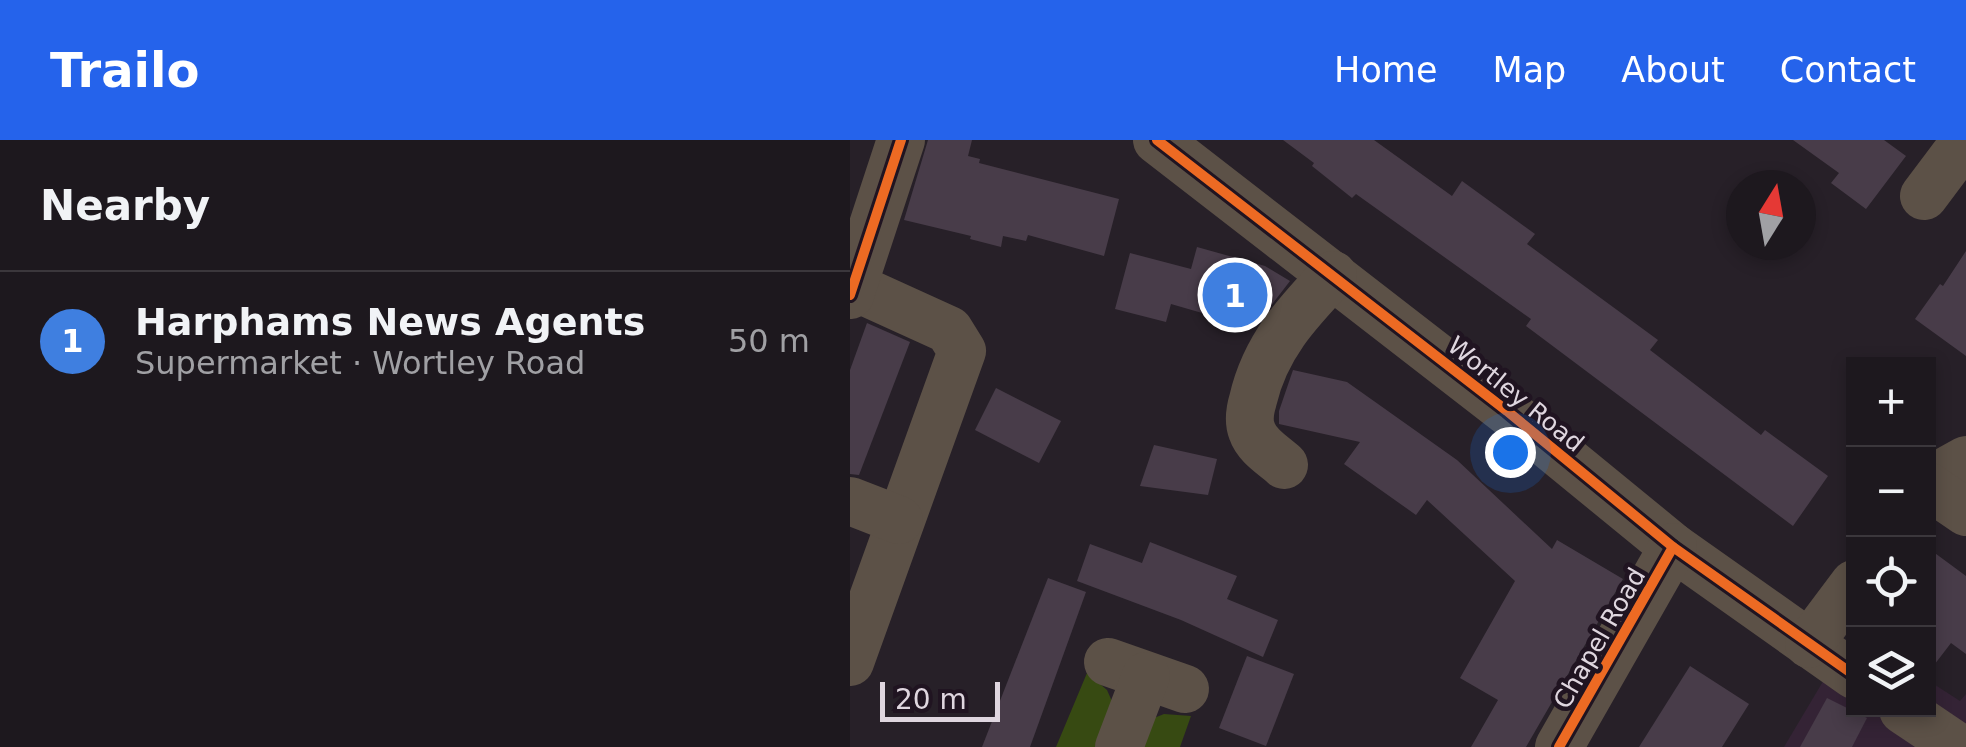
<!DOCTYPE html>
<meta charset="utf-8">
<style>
body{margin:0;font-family:"DejaVu Sans",sans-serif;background:#2a252b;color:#f1f3f6}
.controls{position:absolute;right:30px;bottom:30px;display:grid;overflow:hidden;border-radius:0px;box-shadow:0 5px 15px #0003}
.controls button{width:90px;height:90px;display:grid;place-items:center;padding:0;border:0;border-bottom:2px solid #3b373c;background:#1d181e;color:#f1f3f6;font:50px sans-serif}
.compass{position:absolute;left:876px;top:30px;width:90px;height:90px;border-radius:50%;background:#1d181e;box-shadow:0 5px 15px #0003;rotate:11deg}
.scale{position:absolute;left:30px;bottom:25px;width:120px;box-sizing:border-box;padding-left:10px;border:5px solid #dfd6df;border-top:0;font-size:28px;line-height:35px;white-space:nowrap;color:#dfd6df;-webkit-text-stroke:8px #201421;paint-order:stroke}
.you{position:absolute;left:660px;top:312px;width:35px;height:35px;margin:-25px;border:8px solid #fff;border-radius:50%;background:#1a73e8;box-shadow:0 0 0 15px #1a73e833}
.badge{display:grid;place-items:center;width:65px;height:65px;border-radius:50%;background:#2563eb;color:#fff;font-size:32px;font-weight:700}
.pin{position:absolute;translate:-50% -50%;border:5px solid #fff;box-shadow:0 2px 10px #0006}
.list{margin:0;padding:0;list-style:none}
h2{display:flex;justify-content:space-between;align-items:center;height:130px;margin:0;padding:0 40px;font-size:42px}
h2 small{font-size:32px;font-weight:400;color:#a0a0a4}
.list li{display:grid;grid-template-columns:65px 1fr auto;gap:30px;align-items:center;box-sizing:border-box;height:140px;padding:0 40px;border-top:2px solid #3b373c}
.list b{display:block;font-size:38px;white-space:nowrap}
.list p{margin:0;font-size:32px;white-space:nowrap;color:#a0a0a4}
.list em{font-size:32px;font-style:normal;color:#a0a0a4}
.icon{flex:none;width:55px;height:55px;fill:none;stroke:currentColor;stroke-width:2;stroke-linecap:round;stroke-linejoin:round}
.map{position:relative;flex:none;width:1116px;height:607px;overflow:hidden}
header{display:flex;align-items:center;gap:60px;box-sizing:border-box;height:140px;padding:0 50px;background:#2563eb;color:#fff}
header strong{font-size:48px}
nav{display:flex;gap:55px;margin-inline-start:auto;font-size:35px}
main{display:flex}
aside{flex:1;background:#1d181e}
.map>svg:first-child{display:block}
.built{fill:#342335}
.green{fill:#374a12}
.building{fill:#483c49}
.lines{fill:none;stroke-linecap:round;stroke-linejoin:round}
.minor{stroke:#5c5147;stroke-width:48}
.cycleway-casing{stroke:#201421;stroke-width:16}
.cycleway{stroke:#ed6a23;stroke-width:10}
.labels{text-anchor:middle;stroke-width:9;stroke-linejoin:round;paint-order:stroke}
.street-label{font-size:25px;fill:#dfd6df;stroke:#201421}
</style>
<header>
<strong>Trailo</strong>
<nav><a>Home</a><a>Map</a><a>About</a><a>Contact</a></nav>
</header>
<main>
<aside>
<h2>Nearby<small></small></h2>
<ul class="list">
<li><span class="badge" style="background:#3f7fe0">1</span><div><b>Harphams News Agents</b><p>Supermarket · Wortley Road</p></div><em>50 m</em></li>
</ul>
</aside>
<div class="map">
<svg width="1116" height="607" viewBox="0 0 1116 607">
<rect width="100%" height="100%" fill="#272028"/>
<!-- built -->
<polygon class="built" points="1003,508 1004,570 1078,570 1079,541 1110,561 1116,554 1116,607 934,607 978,533"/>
<!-- green -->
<polygon class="green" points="237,533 257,550 264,566 299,580 314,574 341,576 330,607 206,607"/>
<!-- building -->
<g class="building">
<polygon points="78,0 122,0 118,16 130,19 129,23 269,59 254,116 178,95 176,101 153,96 151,107 120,99 121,96 54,80"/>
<polygon points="433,0 524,0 602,56 612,41 685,94 677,104 808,200 800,210 911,295 915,290 978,336 943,386 676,186 681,179 506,54 502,58 462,26 464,23"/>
<polygon points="943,0 1034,0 1056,16 1016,69 981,43 989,33"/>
<polygon points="347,107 415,126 440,141 404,188 321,164 316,182 265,169 280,113 341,129"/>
<polygon points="1116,111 1116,216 1065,179 1090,144 1093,146"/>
<polygon points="17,183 60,202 9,335 0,334 0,230"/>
<polygon points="443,230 497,242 607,320 702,409 707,400 773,439 676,607 621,607 648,560 610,538 665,441 577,360 566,375 494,324 510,302 429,284 429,271"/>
<polygon points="146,248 211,281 189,323 125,290"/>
<polygon points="304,305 367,319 358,355 290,346"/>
<polygon points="300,402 387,436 377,459 428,480 413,517 331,480 227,441 240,404 292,423"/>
<polygon points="1078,408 1116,436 1116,514 1101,503 1078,533"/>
<polygon points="198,438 236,452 180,607 132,607"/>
<polygon points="397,516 444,534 416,606 369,588"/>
<polygon points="840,526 899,564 872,607 789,607"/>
<polygon points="977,558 1017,578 1002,607 950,607"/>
</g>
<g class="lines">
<!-- minor -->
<g class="minor">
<polyline points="307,0 657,271 823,407 1004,535"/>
<polyline points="1074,56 1116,0"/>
<polyline points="0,145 99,190 112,211 0,522"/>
<polyline points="0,155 51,0"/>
<path d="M434,325C423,315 407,306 402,291C398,281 400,270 403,260C415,207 447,173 483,135"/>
<polyline points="1078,341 1116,320"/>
<polyline points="1078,346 1116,372"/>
<polyline points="0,361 49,380"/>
<polyline points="959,504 1004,444"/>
<polyline points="258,522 335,549"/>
<polyline points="1053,570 1108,607"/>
<polyline points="269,607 296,536"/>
<polyline points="709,607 823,407"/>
</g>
<defs>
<g id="cycleway">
<polyline points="307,0 657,271 823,407 1004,535"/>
<polyline points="0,155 51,0"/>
<polyline points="709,607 823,407"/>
</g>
</defs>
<!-- cycleway casing -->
<use href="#cycleway" class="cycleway-casing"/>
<!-- cycleway -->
<use href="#cycleway" class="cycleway"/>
</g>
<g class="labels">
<!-- street labels -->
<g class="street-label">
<text transform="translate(666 254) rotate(39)" y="9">Wortley Road</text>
<text transform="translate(749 498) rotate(-60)" y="9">Chapel Road</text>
</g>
</g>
</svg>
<div class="controls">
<button>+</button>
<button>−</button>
<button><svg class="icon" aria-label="locate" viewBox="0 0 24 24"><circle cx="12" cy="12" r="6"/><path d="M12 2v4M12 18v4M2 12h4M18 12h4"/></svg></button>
<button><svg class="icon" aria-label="layers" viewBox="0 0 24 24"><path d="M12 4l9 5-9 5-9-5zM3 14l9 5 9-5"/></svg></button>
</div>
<svg class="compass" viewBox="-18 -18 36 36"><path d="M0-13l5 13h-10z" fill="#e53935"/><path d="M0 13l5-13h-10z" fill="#a0a0a4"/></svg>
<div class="scale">20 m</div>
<div class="you"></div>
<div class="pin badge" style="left:385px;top:155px;background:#3f7fe0">1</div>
</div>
</main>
